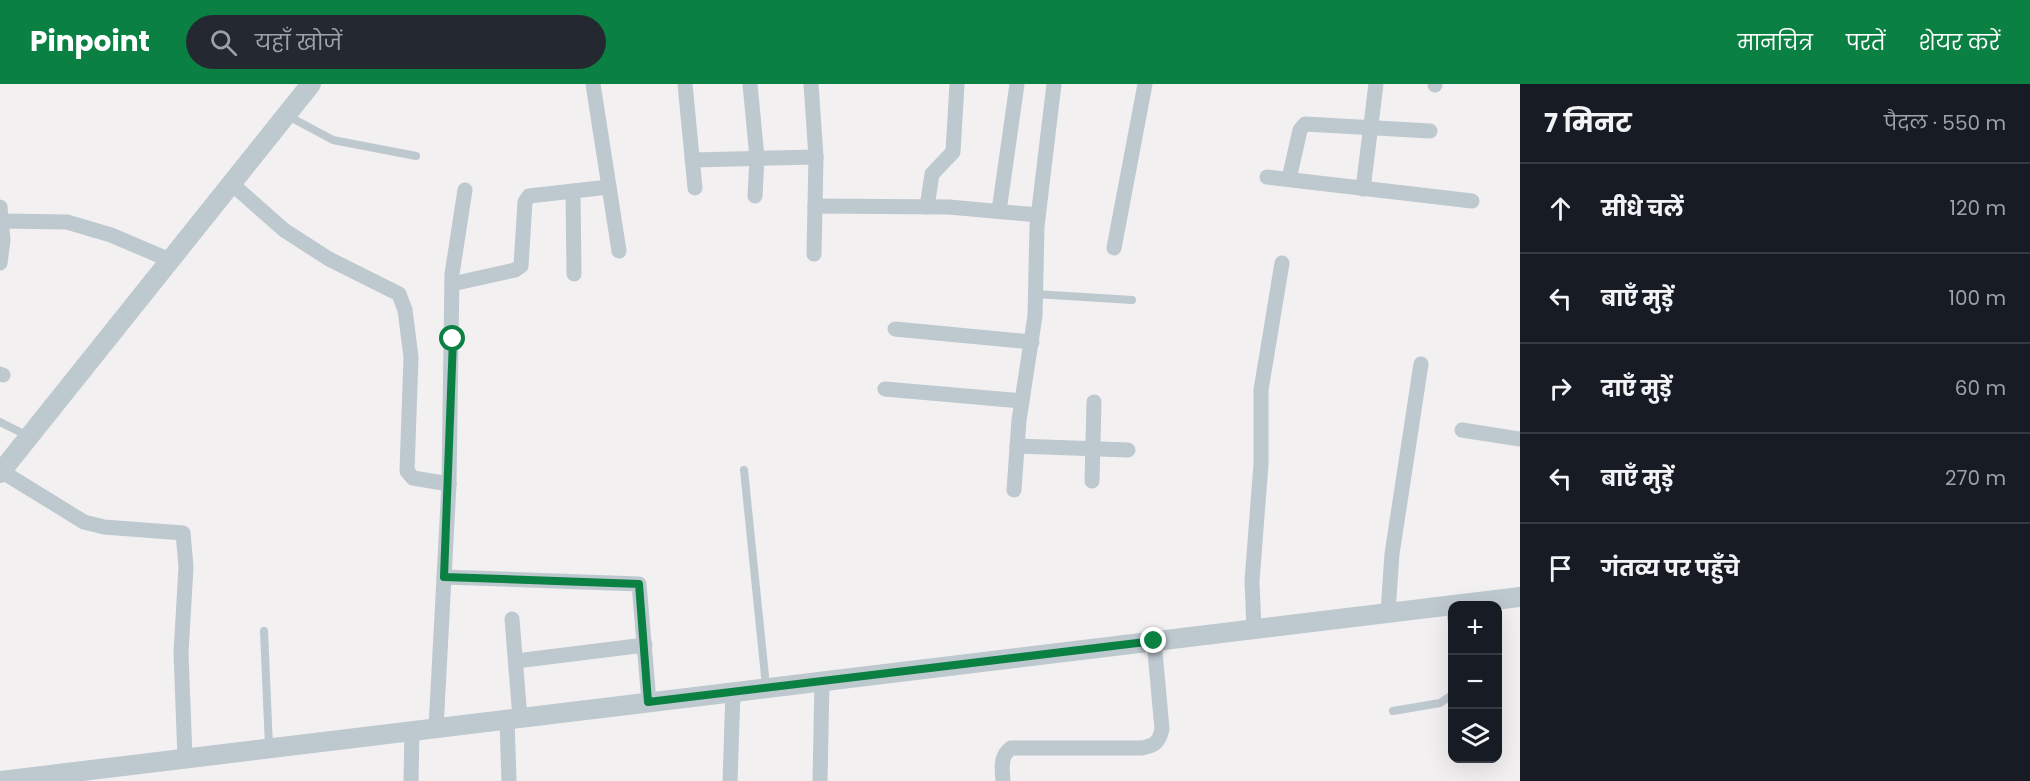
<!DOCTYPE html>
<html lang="hi">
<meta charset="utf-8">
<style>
body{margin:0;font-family:Poppins,"Noto Sans Devanagari",sans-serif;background:#242831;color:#f1f3f6}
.controls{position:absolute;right:18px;bottom:18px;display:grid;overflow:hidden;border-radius:12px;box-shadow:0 6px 24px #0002}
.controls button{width:54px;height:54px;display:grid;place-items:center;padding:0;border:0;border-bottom:2px solid #363941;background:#171b24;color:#f1f3f6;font:30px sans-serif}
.stop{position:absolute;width:18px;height:18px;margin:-14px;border:4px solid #0b8043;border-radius:50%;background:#fff}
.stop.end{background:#0b8043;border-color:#fff;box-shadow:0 2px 6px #0008}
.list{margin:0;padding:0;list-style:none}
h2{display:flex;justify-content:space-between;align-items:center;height:78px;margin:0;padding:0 24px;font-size:26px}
h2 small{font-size:20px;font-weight:400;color:#9ea1a6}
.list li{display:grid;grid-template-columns:39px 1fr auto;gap:18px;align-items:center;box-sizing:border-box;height:90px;padding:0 24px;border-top:2px solid #363941}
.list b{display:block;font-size:22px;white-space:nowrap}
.list em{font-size:20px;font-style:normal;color:#9ea1a6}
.icon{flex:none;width:33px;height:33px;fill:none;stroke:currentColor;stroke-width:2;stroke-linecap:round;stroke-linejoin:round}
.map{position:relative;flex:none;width:1520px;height:697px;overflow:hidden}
header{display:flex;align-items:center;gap:36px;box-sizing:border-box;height:84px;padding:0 30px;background:#0b8043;color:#fff}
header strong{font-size:28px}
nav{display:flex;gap:33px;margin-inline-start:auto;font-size:21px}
.search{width:420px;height:54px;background:#242831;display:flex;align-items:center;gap:15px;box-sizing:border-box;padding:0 21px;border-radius:33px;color:#9ea1a6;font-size:22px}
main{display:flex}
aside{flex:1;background:#171b24}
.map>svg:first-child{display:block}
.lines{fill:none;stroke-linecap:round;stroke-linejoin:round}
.service{stroke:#bec8cf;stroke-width:8}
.minor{stroke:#bec8cf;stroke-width:15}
.tertiary{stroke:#bec8cf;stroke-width:20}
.route{stroke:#0b8043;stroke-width:8}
</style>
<header>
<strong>Pinpoint</strong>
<div class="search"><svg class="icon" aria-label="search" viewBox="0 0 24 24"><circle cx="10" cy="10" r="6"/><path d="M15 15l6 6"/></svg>यहाँ खोजें</div>
<nav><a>मानचित्र</a><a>परतें</a><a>शेयर करें</a></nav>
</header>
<main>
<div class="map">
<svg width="1520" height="697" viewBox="0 0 1520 697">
<rect width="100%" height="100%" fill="#f2f0f0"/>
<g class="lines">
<!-- service -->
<g class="service">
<polyline points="288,32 333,56 416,72"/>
<polyline points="1035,210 1132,216"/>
<polyline points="0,338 28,352"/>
<polyline points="744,386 766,602"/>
<polyline points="1450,523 1452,540"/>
<polyline points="264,547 269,663"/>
<polyline points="1393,627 1440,619 1452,611"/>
</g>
<!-- minor -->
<g class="minor">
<polyline points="593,0 619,167"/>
<polyline points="685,0 695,104"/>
<polyline points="750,0 757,74 755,112"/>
<polyline points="811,0 816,73 814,170"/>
<polyline points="1435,1 1435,0"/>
<polyline points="692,76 816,73"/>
<polyline points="1267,93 1472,117"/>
<polyline points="1289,95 1300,46 1305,40 1430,47"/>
<polyline points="232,100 284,146 329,175 399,210 405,226 411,273 407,387 413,394 449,400"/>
<polyline points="1363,105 1376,0"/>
<polyline points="573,107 574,190"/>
<polyline points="815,122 949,123 1038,131"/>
<polyline points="0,123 3,156 0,179"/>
<polyline points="927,123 932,90 953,68 957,0"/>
<polyline points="999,127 1017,0"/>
<polyline points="3,137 67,138 111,151 172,177"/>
<polyline points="1114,164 1145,0"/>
<polyline points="452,200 515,186 521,182 525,118 529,112 609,103"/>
<polyline points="895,245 1032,258"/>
<polyline points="0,290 3,291"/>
<polyline points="885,305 1022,317"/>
<polyline points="1462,346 1520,355"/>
<polyline points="1017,362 1128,366"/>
<polyline points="1,387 84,438 104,443 183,449 186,483 181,569 185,674"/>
<polyline points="1092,397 1094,318"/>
<polyline points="1014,406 1019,336 1035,232 1037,142 1054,0"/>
<polyline points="444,493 639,500 649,618"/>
<polyline points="1388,528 1392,470 1421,280"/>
<polyline points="512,535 520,634"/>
<polyline points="1254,545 1252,497 1261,380 1261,306 1282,179"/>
<polyline points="516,577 645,561"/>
<polyline points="507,635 509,697"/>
<polyline points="436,644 449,400 452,190 465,106"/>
<polyline points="411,697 412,647"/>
<polyline points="730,697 733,608"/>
<polyline points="820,697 822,597"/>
<path d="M1003,697C1002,684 1000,672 1011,664H1141C1154,662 1159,659 1162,645L1154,557"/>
</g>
<!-- tertiary -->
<g class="tertiary">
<polyline points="0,389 311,0"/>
<polyline points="0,697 1520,513"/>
</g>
</g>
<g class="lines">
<!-- route -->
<polyline class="route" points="453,255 444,493 639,500 648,618 1154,557"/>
</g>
</svg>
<div class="controls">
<button>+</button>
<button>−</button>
<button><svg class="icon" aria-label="layers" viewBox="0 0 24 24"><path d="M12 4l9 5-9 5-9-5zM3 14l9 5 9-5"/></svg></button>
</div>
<div class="stop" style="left:453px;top:255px"></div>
<div class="stop end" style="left:1154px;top:557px"></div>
</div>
<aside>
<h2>7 मिनट<small>पैदल · 550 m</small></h2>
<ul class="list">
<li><svg class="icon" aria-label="ahead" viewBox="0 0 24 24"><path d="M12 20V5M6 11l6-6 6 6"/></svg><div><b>सीधे चलें</b></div><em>120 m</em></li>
<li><svg class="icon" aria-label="left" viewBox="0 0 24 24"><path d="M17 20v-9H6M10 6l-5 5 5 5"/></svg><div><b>बाएँ मुड़ें</b></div><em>100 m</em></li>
<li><svg class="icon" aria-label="right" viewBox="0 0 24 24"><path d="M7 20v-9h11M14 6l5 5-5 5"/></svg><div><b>दाएँ मुड़ें</b></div><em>60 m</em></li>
<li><svg class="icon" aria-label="left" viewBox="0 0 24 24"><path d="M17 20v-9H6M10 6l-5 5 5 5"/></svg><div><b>बाएँ मुड़ें</b></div><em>270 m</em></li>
<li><svg class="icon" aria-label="arrive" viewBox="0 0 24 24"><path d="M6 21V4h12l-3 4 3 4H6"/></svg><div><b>गंतव्य पर पहुँचे</b></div></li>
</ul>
</aside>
</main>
